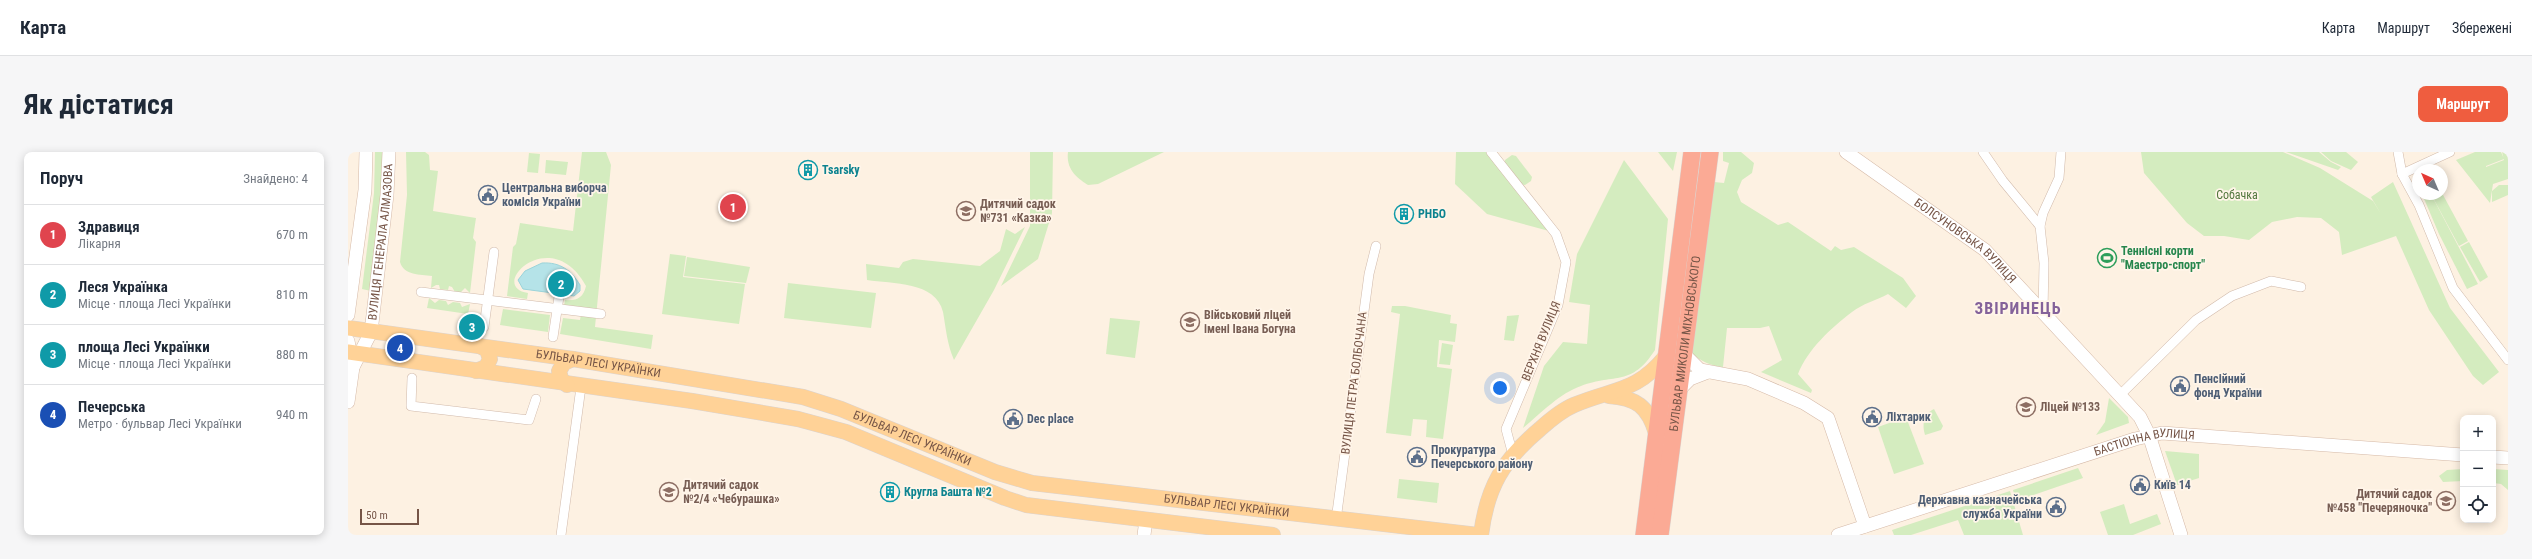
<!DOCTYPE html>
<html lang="uk">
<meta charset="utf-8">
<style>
body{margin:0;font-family:"Roboto Condensed",sans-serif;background:#f6f6f7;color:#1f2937}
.controls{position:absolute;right:12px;bottom:12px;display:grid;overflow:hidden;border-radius:8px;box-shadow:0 2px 10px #0003}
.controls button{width:36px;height:36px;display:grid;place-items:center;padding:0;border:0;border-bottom:1px solid #e0e1e3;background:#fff;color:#1f2937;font:20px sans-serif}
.compass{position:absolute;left:2064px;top:12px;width:36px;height:36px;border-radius:50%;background:#fff;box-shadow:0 2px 10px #0003;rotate:316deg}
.scale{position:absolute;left:12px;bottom:10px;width:59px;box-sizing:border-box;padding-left:4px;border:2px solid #765547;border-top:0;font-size:11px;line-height:14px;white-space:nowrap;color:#765547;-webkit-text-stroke:3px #fff5e9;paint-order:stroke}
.you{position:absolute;left:1152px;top:236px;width:14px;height:14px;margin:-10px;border:3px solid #fff;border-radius:50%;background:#1a73e8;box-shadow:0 0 0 6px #1a73e833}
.badge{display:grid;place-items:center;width:26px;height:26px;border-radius:50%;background:#ef5d3f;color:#fff;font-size:13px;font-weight:700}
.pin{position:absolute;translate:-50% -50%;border:2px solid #fff;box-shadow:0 1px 4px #0006}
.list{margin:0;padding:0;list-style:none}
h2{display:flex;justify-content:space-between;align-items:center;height:52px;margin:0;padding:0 16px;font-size:17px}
h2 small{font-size:13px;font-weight:400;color:#747a83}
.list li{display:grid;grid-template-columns:26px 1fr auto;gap:12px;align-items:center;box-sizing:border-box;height:60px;padding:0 16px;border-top:1px solid #e0e1e3}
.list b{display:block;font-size:15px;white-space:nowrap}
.list p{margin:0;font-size:13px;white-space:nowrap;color:#747a83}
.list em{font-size:13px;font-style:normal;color:#747a83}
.icon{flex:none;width:22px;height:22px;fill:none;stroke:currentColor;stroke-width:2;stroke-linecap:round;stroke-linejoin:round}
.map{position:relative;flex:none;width:2160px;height:383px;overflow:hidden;border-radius:8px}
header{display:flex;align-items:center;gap:24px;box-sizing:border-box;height:56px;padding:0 20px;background:#fff;border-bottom:1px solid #e0e1e3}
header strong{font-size:19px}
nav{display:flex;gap:22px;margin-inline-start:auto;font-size:14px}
.intro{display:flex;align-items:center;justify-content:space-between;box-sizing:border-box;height:96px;padding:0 24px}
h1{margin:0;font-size:28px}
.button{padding:10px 18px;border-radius:8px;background:#ef5d3f;color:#fff;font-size:14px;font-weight:700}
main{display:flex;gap:24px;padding:0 24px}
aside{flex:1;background:#fff;border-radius:8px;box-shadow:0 2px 10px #0003}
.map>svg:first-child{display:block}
.green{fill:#d4ecbf}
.water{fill:#b5e3e8;stroke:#9bd4da}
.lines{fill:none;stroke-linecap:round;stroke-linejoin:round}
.street-casing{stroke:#d1baab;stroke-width:10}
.secondary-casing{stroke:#d5b9a7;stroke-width:14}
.primary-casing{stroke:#dbd3cf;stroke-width:16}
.highway-casing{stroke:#dbd3cf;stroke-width:18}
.street{stroke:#fff;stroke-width:9}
.secondary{stroke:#fff;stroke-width:13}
.primary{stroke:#ffd297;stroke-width:15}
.highway{stroke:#fbaa95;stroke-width:17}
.labels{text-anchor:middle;stroke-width:3.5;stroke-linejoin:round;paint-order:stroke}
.culture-label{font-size:12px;font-weight:bold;fill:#0d838f;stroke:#fff5e9;text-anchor:start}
.service-label{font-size:12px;font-weight:bold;fill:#4e5e75;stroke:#fff5e9;text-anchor:start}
.park-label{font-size:12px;fill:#51773c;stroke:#fff5e9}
.education-label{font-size:12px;font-weight:bold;fill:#785e54;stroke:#fff5e9;text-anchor:start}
.street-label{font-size:12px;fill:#765547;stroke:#fff5e9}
.leisure-label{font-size:12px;font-weight:bold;fill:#27864d;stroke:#fff5e9;text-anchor:start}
.district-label{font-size:16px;font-weight:bold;letter-spacing:1px;fill:#84629a;stroke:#fff5e9}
</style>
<header>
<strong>Карта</strong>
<nav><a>Карта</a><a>Маршрут</a><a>Збережені</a></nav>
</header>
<div class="intro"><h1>Як дістатися</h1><a class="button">Маршрут</a></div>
<main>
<aside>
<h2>Поруч<small>Знайдено: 4</small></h2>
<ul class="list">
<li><span class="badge" style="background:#e0444e">1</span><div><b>Здравиця</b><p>Лікарня</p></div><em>670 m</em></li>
<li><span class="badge" style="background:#0f9aa8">2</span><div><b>Леся Українка</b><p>Місце · площа Лесі Українки</p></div><em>810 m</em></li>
<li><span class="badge" style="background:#0f9aa8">3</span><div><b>площа Лесі Українки</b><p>Місце · площа Лесі Українки</p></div><em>880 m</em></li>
<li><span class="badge" style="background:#1a4fb4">4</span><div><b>Печерська</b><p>Метро · бульвар Лесі Українки</p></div><em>940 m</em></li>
</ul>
</aside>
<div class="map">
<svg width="2160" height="383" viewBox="0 0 2160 383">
<rect width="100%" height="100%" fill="#fdf1e2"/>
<!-- green -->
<g class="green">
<polygon points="27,0 35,0 35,49 23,139 14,137 26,41"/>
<path d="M58,0H77L81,3L82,18L90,19L85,59L128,66L125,86L128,90L122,141L117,136L113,140H107L104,135L101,134L100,138L92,137L91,133H88L83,136L84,124C72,122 56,124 52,110L59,43Z"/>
<path d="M234,0H258L263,13L247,175L305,183L303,197L212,182L215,166L232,168L234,157L216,154L217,148C229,149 235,146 238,134C203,70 138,135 180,141L179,147L159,144L165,95L168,92L172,71L225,79Z"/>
<polygon points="682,0 705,0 704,61 690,107 653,134 682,74"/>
<path d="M720,0H816L750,32L740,33C727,25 718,16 720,0Z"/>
<polygon points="1108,0 1139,0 1201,79 1139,62 1107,32"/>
<polygon points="1310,0 1329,0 1325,19"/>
<path d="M1375,0H1393L1406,11L1404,21L1394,28L1389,40L1393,50L1430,73L1440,70L1483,99L1487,94L1493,98L1506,95L1555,126L1568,144L1558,156L1540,142C1529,148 1514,152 1504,160C1483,176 1460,197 1450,222L1464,238L1463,241L1413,220L1434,208L1421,174L1412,176H1379L1375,215C1363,214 1353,209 1343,201C1350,144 1360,88 1366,30L1376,31L1381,11L1375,9Z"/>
<polygon points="1793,0 1935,0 1972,16 2025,49 2033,62 2023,45 2045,30 2102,156 2151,220 2135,233 2125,224 2081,158 2048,84 1994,103 1991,80 1973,66 1949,65 1924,70 1901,88 1876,84 1856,84 1839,71 1796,21"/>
<polygon points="1938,0 1971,0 1983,10 1993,15 1990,18"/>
<polygon points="1973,0 1998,0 2010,10 2003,18 1983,9"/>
<polygon points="2127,0 2153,0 2156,7 2138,14 2138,15 2156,8 2154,0 2160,0 2160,27 2145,32 2142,51 2108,8"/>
<polygon points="181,1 192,2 190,21 179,20"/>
<polygon points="1164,3 1168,4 1184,25 1183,29 1177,33 1171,32 1156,12 1157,8"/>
<polygon points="198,8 220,10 218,23 197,21"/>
<path d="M1276,8L1320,67L1307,198C1283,235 1268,221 1233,234C1212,241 1192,262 1175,276L1196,214L1215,190L1239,192L1242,153L1221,150L1229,102Z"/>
<polygon points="2151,33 2160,33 2160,43 2144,50 2144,39"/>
<polygon points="2094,41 2120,89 2111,94 2083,42"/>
<polygon points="2074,42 2083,42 2130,132 2119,137 2091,82"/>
<path d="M677,75L646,138L606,208C599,192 598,177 595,160C588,129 544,132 519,128L518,112L551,116L555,110L565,107L632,114L652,99L658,77L667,82Z"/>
<polygon points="2121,90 2140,125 2132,130 2112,95"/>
<polygon points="322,102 338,104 335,125 397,132 391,172 314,162"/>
<polygon points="339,105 402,115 398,131 336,124"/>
<polygon points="440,131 528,141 523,176 436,166"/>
<polygon points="81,146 87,151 91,148 98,149 100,153 105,150 112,151 114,155 122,152 120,162 79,156"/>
<polygon points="1044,154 1057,154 1103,163 1102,171 1109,172 1107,190 1091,188 1089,215 1104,217 1095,287 1078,285 1079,268 1065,267 1063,284 1038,281 1052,162 1043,160"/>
<polygon points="155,157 202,163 200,180 152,173"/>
<polygon points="1171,163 1166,189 1156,188 1159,164"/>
<polygon points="762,166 792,169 787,206 758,202"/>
<polygon points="1094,191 1105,193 1102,213 1091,212"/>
<polygon points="1761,246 1780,265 1781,271 1748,283 1757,270"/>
<path d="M1586,257L1595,274L1593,278L1577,283C1574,273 1575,262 1586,257Z"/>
<polygon points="1558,265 1576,312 1546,322 1530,275"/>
<polygon points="1817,299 1851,302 1851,326 1829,333"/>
<polygon points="1730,316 1735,326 1668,349 1665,338"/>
<polygon points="2115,317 2115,329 2095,330 2091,324 2099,318"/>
<polygon points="2145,317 2160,318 2160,338 2153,332 2145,331"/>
<polygon points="1051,327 1091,331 1089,351 1049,346"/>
<polygon points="1662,339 1675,383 1616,383 1610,368 1563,383 1546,383 1544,378"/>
<polygon points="1776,352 1782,372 1809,362 1813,372 1785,383 1760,383 1752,360"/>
</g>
<!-- water -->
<path class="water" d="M194,111C212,110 223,118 232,133V139L226,144L219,143L222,124L208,122L205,141L175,137L170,128L177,119Z"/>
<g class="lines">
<defs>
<g id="street">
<polyline points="1143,0 1208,82 1218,110 1210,153 1158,277 1165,303"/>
<polyline points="1635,0 1655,29 1692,74"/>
<polyline points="2050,0 2054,22"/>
<polyline points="2102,0 2054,22 2071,53 2105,136 2160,208"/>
<polyline points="73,140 253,162"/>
<polyline points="1695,160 1696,111 1692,74 1695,61 1711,26 1713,0"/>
<polyline points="136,175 146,100"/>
<polyline points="205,185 212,138"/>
<polyline points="64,226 63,254 181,268 188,247"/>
<polyline points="1772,243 1848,168 1884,144 1923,129 1953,135"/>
<polyline points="988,368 1021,122 1028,94"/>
<polyline points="213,383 233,235"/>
</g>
<g id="secondary">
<path id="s1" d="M1498,0L1637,98L1792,265L1801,283L1833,383"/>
<polyline points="0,163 17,38 18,0"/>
<polyline points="0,189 5,215 0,250"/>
<polyline points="1335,201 1352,218 1400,227 1456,251 1480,266 1517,374"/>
<path id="s2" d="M5,215L23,180L39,43L41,0"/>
<polyline points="1330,239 1342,227 1360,220"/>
<polyline points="2145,305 2160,306"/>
<polyline points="796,383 798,368"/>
<path id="s3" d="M1490,383L1787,287L1814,281L2115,303"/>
</g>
<g id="primary">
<path id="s4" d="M0,176L225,207L455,245L493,257L647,320L684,331L1130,383"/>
<polyline points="0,200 344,249 450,267 498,280 657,346 678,353 925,383"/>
<polyline points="128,219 138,215 142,207 139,198 132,194"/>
<polyline points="219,233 213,227 211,219 216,211 225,207"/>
<path d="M1261,244C1288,246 1300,254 1308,281"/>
<path d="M1133,383C1139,335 1155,308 1192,277C1202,268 1214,258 1226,253C1266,236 1288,241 1318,204"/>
</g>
<g id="highway">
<polyline points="1296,383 1344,0"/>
<path id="s5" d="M1312,383L1362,0"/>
</g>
</defs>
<!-- street casing -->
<use href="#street" class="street-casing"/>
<!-- secondary casing -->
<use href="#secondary" class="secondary-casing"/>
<!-- primary casing -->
<use href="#primary" class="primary-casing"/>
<!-- highway casing -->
<use href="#highway" class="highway-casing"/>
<!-- street -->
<use href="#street" class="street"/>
<!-- secondary -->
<use href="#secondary" class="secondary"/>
<!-- primary -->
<use href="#primary" class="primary"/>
<!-- highway -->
<use href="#highway" class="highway"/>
</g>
<!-- icons -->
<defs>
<symbol id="building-ring" viewBox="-11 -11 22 22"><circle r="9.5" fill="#fff5e9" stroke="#0f9aa8" stroke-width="1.5"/><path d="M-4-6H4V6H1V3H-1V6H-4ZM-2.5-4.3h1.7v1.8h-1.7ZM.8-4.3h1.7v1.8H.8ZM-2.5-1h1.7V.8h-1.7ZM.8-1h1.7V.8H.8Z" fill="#0f9aa8"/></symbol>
<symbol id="civic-ring" viewBox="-11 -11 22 22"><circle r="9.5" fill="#fff5e9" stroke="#5c6f8a" stroke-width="1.5"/><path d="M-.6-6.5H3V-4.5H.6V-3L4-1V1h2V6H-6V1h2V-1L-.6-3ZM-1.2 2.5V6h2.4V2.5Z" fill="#5c6f8a"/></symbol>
<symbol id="school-ring" viewBox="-11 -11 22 22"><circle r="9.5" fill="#fff5e9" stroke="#8d6e63" stroke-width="1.5"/><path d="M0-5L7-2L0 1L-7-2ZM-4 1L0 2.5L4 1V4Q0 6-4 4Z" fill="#8d6e63"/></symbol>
<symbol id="stadium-ring" viewBox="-11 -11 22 22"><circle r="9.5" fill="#fff5e9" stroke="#2e9e5b" stroke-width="1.5"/><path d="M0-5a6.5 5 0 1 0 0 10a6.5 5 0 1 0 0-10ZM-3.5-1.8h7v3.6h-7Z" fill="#2e9e5b"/></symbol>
</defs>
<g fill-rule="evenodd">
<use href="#building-ring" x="449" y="7" width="22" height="22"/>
<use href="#civic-ring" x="129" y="32" width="22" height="22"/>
<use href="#school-ring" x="607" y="48" width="22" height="22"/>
<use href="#building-ring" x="1045" y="51" width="22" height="22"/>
<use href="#stadium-ring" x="1748" y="95" width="22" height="22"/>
<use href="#school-ring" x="831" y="159" width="22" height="22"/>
<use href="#civic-ring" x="1821" y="223" width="22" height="22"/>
<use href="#school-ring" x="1667" y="244" width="22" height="22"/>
<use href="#civic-ring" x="1513" y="254" width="22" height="22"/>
<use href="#civic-ring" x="654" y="256" width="22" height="22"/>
<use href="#civic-ring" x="1058" y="294" width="22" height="22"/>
<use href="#civic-ring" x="1781" y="322" width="22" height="22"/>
<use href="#school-ring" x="310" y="329" width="22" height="22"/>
<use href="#building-ring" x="531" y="329" width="22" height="22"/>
<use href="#school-ring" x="2087" y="338" width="22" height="22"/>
<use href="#civic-ring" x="1697" y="344" width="22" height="22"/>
</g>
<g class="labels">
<!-- culture labels -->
<g class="culture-label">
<text x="474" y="22">Tsarsky</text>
<text x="1070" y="66">РНБО</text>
<text x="556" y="344">Кругла Башта №2</text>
</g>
<!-- service labels -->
<g class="service-label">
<text x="154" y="40">Центральна виборча<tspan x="154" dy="14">комісія України</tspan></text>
<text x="1846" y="231">Пенсійний<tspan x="1846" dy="14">фонд України</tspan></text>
<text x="1538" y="269">Ліхтарик</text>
<text x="679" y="271">Dec place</text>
<text x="1083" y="302">Прокуратура<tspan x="1083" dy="14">Печерського району</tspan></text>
<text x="1806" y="337">Київ 14</text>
<text x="1694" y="352" text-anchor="end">Державна казначейська<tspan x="1694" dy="14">служба України</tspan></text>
</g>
<!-- park labels -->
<g class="park-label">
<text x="1889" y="47">Собачка</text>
</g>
<!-- education labels -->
<g class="education-label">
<text x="632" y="56">Дитячий садок<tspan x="632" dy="14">№731 «Казка»</tspan></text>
<text x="856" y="167">Військовий ліцей<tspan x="856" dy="14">імені Івана Богуна</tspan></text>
<text x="1692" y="259">Ліцей №133</text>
<text x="335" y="337">Дитячий садок<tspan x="335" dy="14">№2/4 «Чебурашка»</tspan></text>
<text x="2084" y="346" text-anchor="end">Дитячий садок<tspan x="2084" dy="14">№458 "Печеряночка"</tspan></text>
</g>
<!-- street labels -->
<g class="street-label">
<text dy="4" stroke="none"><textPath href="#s1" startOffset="149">БОЛСУНОВСЬКА ВУЛИЦЯ</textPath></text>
<text dy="4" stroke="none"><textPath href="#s2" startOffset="130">ВУЛИЦЯ ГЕНЕРАЛА АЛМАЗОВА</textPath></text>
<text transform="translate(1193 189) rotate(-68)" y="4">ВЕРХНЯ ВУЛИЦЯ</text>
<text dy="4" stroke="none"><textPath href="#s5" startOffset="193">БУЛЬВАР МИКОЛИ МІХНОВСЬКОГО</textPath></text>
<text dy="4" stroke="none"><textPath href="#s4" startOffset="253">БУЛЬВАР ЛЕСІ УКРАЇНКИ</textPath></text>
<text transform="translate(1006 231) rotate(-83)" y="4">ВУЛИЦЯ ПЕТРА БОЛБОЧАНА</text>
<text dy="4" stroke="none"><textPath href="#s4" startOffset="577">БУЛЬВАР ЛЕСІ УКРАЇНКИ</textPath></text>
<text dy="4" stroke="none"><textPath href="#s3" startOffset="321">БАСТІОННА ВУЛИЦЯ</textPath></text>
<text dy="4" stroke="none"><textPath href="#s4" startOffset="901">БУЛЬВАР ЛЕСІ УКРАЇНКИ</textPath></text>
</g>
<!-- leisure labels -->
<g class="leisure-label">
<text x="1773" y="103">Теннісні корти<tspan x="1773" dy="14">"Маестро-спорт"</tspan></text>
</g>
<!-- district labels -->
<g class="district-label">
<text x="1670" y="162">ЗВІРИНЕЦЬ</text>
</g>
</g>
</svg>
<div class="controls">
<button>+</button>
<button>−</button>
<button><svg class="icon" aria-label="locate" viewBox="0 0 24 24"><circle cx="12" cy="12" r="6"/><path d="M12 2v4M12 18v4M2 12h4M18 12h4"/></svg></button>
</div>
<svg class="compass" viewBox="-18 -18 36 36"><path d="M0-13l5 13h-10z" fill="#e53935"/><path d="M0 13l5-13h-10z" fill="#747a83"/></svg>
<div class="scale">50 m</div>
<div class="you"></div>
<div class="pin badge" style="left:385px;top:55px;background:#e0444e">1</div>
<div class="pin badge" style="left:213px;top:132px;background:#0f9aa8">2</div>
<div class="pin badge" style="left:124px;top:175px;background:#0f9aa8">3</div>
<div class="pin badge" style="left:52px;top:196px;background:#1a4fb4">4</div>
</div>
</main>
